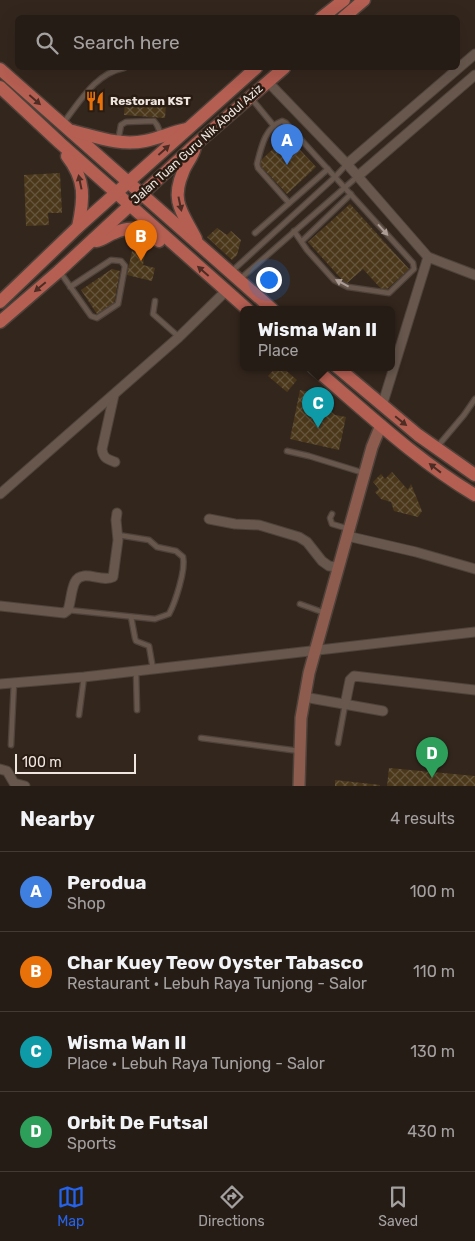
<!DOCTYPE html>
<meta charset="utf-8">
<style>
body{margin:0;font-family:Rubik,sans-serif;background:#2e251f;color:#f1f3f6}
.scale{position:absolute;left:15px;bottom:12px;width:121px;box-sizing:border-box;padding-left:5px;border:2px solid #f0e6e0;border-top:0;font-size:14px;line-height:18px;white-space:nowrap;color:#f0e6e0;-webkit-text-stroke:4px #291c13;paint-order:stroke}
.you{position:absolute;left:268px;top:279px;width:18px;height:18px;margin:-12px;border:4px solid #fff;border-radius:50%;background:#1a73e8;box-shadow:0 0 0 8px #1a73e833}
.badge{display:grid;place-items:center;width:32px;height:32px;border-radius:50%;background:#2563eb;color:#fff;font-size:16px;font-weight:700}
.pin{position:absolute;translate:-50% -41px;filter:drop-shadow(0 1px 2px #0008)}
.pin::after{content:'';position:absolute;top:26px;width:18px;height:15px;background:inherit;clip-path:polygon(0 0,100% 0,50% 100%)}
.popup{position:absolute;left:240px;top:306px;width:155px;height:65px;box-sizing:border-box;display:grid;place-content:center;border-radius:8px;background:#261c16;filter:drop-shadow(0 1px 4px #0005);font-size:16px;white-space:nowrap;color:#a4a1a1}
.popup b{font-size:19px;color:#f1f3f6}
.popup::after{content:'';position:absolute;left:50%;top:100%;margin-left:-10px;border:10px solid transparent;border-top-color:#261c16}
.list{margin:0;padding:0;list-style:none}
h2{display:flex;justify-content:space-between;align-items:center;height:65px;margin:0;padding:0 20px;font-size:21px}
h2 small{font-size:16px;font-weight:400;color:#a4a1a1}
.list li{display:grid;grid-template-columns:32px 1fr auto;gap:15px;align-items:center;box-sizing:border-box;height:80px;padding:0 20px;border-top:1px solid #423a35}
.list b{display:block;font-size:19px;white-space:nowrap}
.list p{margin:0;font-size:16px;white-space:nowrap;color:#a4a1a1}
.list em{font-size:16px;font-style:normal;color:#a4a1a1}
.icon{flex:none;width:28px;height:28px;fill:none;stroke:currentColor;stroke-width:2;stroke-linecap:round;stroke-linejoin:round}
.map{position:relative;flex:none;width:475px;height:786px;overflow:hidden}
.search{position:absolute;background:#261c16;box-shadow:0 5px 20px #0002;left:15px;right:15px;top:15px;height:55px;display:flex;align-items:center;gap:12px;box-sizing:border-box;padding:0 18px;border-radius:8px;color:#a4a1a1;font-size:19px}
.sheet{height:385px;background:#261c16}
nav{display:flex;justify-content:space-around;align-items:center;box-sizing:border-box;height:70px;border-top:1px solid #423a35;background:#261c16;font-size:14px;color:#a4a1a1}
nav a{display:grid;justify-items:center;gap:2px}
nav .on{color:#2563eb}
.map>svg:first-child{display:block}
.building{fill:url(#building-cross-hatch)}
.lines{fill:none;stroke-linecap:round;stroke-linejoin:round}
.service-casing{stroke:#4e423a;stroke-width:7}
.minor-casing{stroke:#4e423a;stroke-width:11}
.secondary-casing{stroke:#4e423a;stroke-width:14}
.primary-casing{stroke:#4e423a;stroke-width:15}
.service{stroke:#67574d;stroke-width:4.5}
.minor{stroke:#67574d;stroke-width:9}
.secondary{stroke:#8e5b4f;stroke-width:11}
.primary{stroke:#b55e52;stroke-width:12}
.oneway{fill:#4c2c23}
.oneway2{fill:#ac9e96}
.labels{text-anchor:middle;stroke-width:5;stroke-linejoin:round;paint-order:stroke}
.poi-label{font-size:12px;font-weight:bold;fill:#f0e6e0;stroke:#291c13;text-anchor:start}
.street-label{font-size:12px;fill:#f0e6e0;stroke:#291c13}
</style>
<div class="map">
<svg width="475" height="786" viewBox="0 0 475 786">
<defs>
<pattern id="building-cross-hatch" width="8" height="8" patternUnits="userSpaceOnUse" patternTransform="scale(1.25)"><rect width="8" height="8" fill="#4b381b"/><path d="M0 0l8 8M0 8l8-8" fill="none" stroke="#65553c"/></pattern>
</defs>
<rect width="100%" height="100%" fill="#33261d"/>
<!-- building -->
<g class="building">
<polygon points="125,101 166,104 165,118 124,115"/>
<polygon points="287,136 316,167 287,194 258,163"/>
<polygon points="60,173 62,213 48,213 49,225 26,226 24,175"/>
<polygon points="350,204 409,269 384,292 363,269 346,284 308,242"/>
<polygon points="217,228 227,235 231,231 241,240 237,255 232,260 207,237"/>
<polygon points="132,251 145,254 143,265 155,268 152,281 127,275"/>
<polygon points="112,269 120,271 114,304 99,317 81,290"/>
<polygon points="276,367 282,367 297,380 287,392 268,376"/>
<polygon points="300,390 309,392 335,415 346,417 339,450 290,439"/>
<polygon points="392,472 408,490 411,484 422,511 418,517 394,511 391,502 381,499 375,492 379,489 373,482 381,474 385,479"/>
<polygon points="389,768 475,776 475,786 387,786"/>
<polygon points="335,780 380,785 380,786 335,786"/>
</g>
<g class="lines">
<defs>
<g id="service">
<polyline points="251,98 274,126"/>
<path d="M64,122C81,100 95,74 124,68"/>
<polyline points="118,141 121,125 126,122 154,121 157,125 161,134"/>
<path d="M289,203L258,168L257,164C261,148 265,127 282,121L286,123L413,263L414,269L389,293L348,287L334,280L307,250L294,231"/>
<polyline points="255,233 328,169"/>
<polyline points="302,241 351,194"/>
<polyline points="60,272 91,316 97,318 118,304 125,266 121,261 111,260 70,287"/>
<polyline points="231,272 335,177 347,164"/>
<polyline points="240,279 358,176"/>
<polyline points="155,301 153,314 179,337"/>
<polyline points="437,447 464,415 475,399"/>
<polyline points="287,451 309,456 364,473"/>
<polyline points="332,514 330,518 332,524 349,529"/>
<polyline points="300,604 325,613"/>
<path d="M68,610L155,619L169,614C175,603 186,570 183,557L176,551L157,547L149,540L118,535"/>
<polyline points="131,617 135,638 136,641 149,646 153,669"/>
<polyline points="136,671 137,710"/>
<polyline points="79,715 84,677"/>
<polyline points="201,738 299,751"/>
<polyline points="338,743 345,705"/>
<polyline points="11,745 14,682"/>
</g>
<g id="minor">
<polyline points="268,82 347,164 428,257 475,275"/>
<polyline points="347,164 475,54"/>
<polyline points="358,176 475,75"/>
<path d="M114,395L102,449C103,458 107,459 115,462"/>
<polyline points="382,406 428,257"/>
<polyline points="0,494 179,337 226,291"/>
<polyline points="209,519 235,524 259,525 299,537 307,542 322,561 329,566 337,567"/>
<polyline points="347,536 416,552 475,569"/>
<path d="M0,606L64,613L68,610C71,601 71,590 75,582C82,568 102,583 113,577L118,540L116,520L117,513"/>
<polyline points="0,684 84,677 475,632"/>
<polyline points="304,697 383,711"/>
<polyline points="345,705 350,680 354,676 475,690"/>
<polyline points="0,769 7,771 14,783 25,786"/>
</g>
<polyline id="secondary" points="299,786 301,718 309,673 372,447 381,425"/>
<g id="primary">
<polyline points="321,18 344,0"/>
<polyline points="343,18 364,0"/>
<polyline points="0,69 272,309"/>
<polyline points="0,87 60,143 247,309"/>
<path d="M73,131C97,137 120,146 145,141C160,138 172,132 187,129"/>
<path d="M195,147C193,157 186,163 183,172C170,202 183,213 196,239"/>
<path d="M67,156C86,180 84,199 78,227"/>
<path d="M96,241C103,240 108,235 114,233C133,224 144,230 159,241"/>
<polyline points="0,302 78,227 256,68"/>
<polyline points="0,322 59,271 197,143 284,68"/>
<path d="M313,367C365,411 416,460 475,495"/>
<polyline points="337,367 418,435 475,475"/>
</g>
</defs>
<!-- service casing -->
<use href="#service" class="service-casing"/>
<!-- minor casing -->
<use href="#minor" class="minor-casing"/>
<!-- secondary casing -->
<use href="#secondary" class="secondary-casing"/>
<!-- primary casing -->
<use href="#primary" class="primary-casing"/>
<!-- service -->
<use href="#service" class="service"/>
<!-- minor -->
<use href="#minor" class="minor"/>
<!-- secondary -->
<use href="#secondary" class="secondary"/>
<!-- primary -->
<use href="#primary" class="primary"/>
</g>
<!-- one-way arrows -->
<defs><path id="oneway-solid" d="M-6-.8H1V-3.2L6.5 0L1 3.2V.8H-6Z" transform="scale(1.25)"/></defs>
<g class="oneway">
<use href="#oneway-solid" transform="translate(35 100) rotate(41)"/>
<use href="#oneway-solid" transform="translate(164 150) rotate(-42)"/>
<use href="#oneway-solid" transform="translate(80 182) rotate(-102)"/>
<use href="#oneway-solid" transform="translate(180 204) rotate(78)"/>
<use href="#oneway-solid" transform="translate(203 271) rotate(-139)"/>
<use href="#oneway-solid" transform="translate(40 287) rotate(140)"/>
<use href="#oneway-solid" transform="translate(401 421) rotate(39)"/>
<use href="#oneway-solid" transform="translate(435 468) rotate(-142)"/>
</g>
<g class="oneway2">
<use href="#oneway-solid" transform="translate(383 230) rotate(48)"/>
<use href="#oneway-solid" transform="translate(342 283) rotate(-152)"/>
</g>
<!-- icons -->
<defs>
<symbol id="restaurant-bare" viewBox="-9 -9 18 18"><path d="M-5-6h1v4h1v-4h1v4h1v-4h1v5L-1.5 .5V6h-2V.5L-5-1ZM5-6V6H3V1.5H1.5Q1.5-4 5-6Z" fill="#e8710a" stroke="#291c13" stroke-width="2.5" paint-order="stroke"/></symbol>
</defs>
<g fill-rule="evenodd">
<use href="#restaurant-bare" x="81" y="87" width="28" height="28"/>
</g>
<g class="labels">
<!-- poi labels -->
<g class="poi-label">
<text x="110" y="105">Restoran KST</text>
</g>
<!-- street labels -->
<g class="street-label">
<text transform="translate(197 144) rotate(-42)" y="4">Jalan Tuan Guru Nik Abdul Aziz</text>
</g>
</g>
</svg>
<div class="scale">100 m</div>
<div class="you"></div>
<div class="pin badge" style="left:287px;top:165px;background:#3f7fe0">A</div>
<div class="pin badge" style="left:141px;top:261px;background:#e8710a">B</div>
<div class="pin badge" style="left:318px;top:428px;background:#0f9aa8">C</div>
<div class="popup"><b>Wisma Wan II</b>Place</div>
<div class="pin badge" style="left:432px;top:778px;background:#2e9e5b">D</div>
<div class="search"><svg class="icon" aria-label="search" viewBox="0 0 24 24"><circle cx="10" cy="10" r="6"/><path d="M15 15l6 6"/></svg>Search here</div>
</div>
<section class="sheet">
<h2>Nearby<small>4 results</small></h2>
<ul class="list">
<li><span class="badge" style="background:#3f7fe0">A</span><div><b>Perodua</b><p>Shop</p></div><em>100 m</em></li>
<li><span class="badge" style="background:#e8710a">B</span><div><b>Char Kuey Teow Oyster Tabasco</b><p>Restaurant · Lebuh Raya Tunjong - Salor</p></div><em>110 m</em></li>
<li><span class="badge" style="background:#0f9aa8">C</span><div><b>Wisma Wan II</b><p>Place · Lebuh Raya Tunjong - Salor</p></div><em>130 m</em></li>
<li><span class="badge" style="background:#2e9e5b">D</span><div><b>Orbit De Futsal</b><p>Sports</p></div><em>430 m</em></li>
</ul>
</section>
<nav>
<a class="on"><svg class="icon" aria-label="map" viewBox="0 0 24 24"><path d="M3 6l6-2 6 2 6-2v14l-6 2-6-2-6 2zM9 4v14M15 6v14"/></svg>Map</a>
<a><svg class="icon" aria-label="directions" viewBox="0 0 24 24"><path d="M12 3l9 9-9 9-9-9zM9 14v-3h6M13 9l2 2-2 2"/></svg>Directions</a>
<a><svg class="icon" aria-label="saved" viewBox="0 0 24 24"><path d="M7 4h10v16l-5-4-5 4z"/></svg>Saved</a>
</nav>
